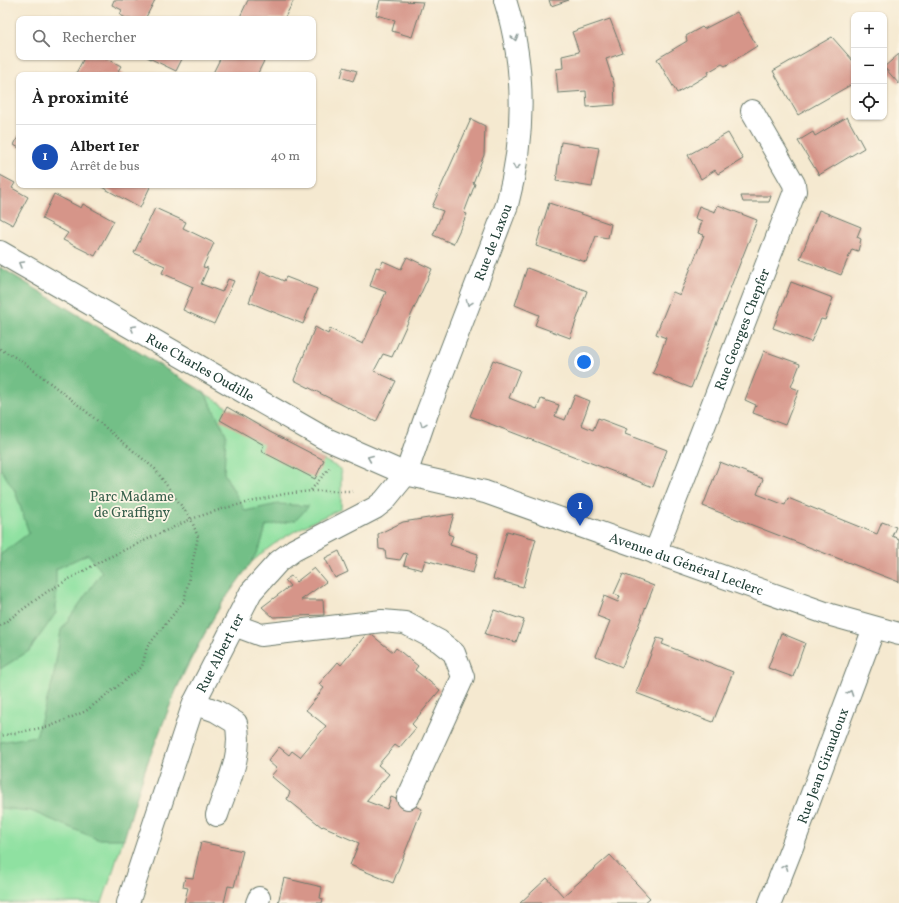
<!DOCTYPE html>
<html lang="fr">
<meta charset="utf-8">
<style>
body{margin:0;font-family:Vollkorn,serif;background:#f6f6f6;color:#222}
.controls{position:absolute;right:12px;top:12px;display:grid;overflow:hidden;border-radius:8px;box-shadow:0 1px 3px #0004}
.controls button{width:36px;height:36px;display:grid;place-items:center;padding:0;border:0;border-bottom:1px solid #e0e0e0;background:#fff;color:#222;font:20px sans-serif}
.you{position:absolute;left:584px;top:362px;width:14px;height:14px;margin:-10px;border:3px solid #fff;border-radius:50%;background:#1a73e8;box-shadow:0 0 0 6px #1a73e833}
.badge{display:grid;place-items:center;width:26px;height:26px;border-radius:50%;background:#b5179e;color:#fff;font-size:13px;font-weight:700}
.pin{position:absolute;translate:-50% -33px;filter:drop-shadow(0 1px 2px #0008)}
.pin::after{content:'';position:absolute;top:21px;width:14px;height:12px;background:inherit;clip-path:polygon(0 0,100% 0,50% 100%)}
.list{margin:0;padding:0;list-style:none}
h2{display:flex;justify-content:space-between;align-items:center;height:52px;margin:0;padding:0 16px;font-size:17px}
h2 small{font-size:13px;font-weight:400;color:#767676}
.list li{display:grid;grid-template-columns:26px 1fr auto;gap:12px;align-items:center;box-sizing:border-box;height:64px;padding:0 16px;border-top:1px solid #e0e0e0}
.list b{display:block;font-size:15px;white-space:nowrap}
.list p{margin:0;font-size:13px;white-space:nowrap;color:#767676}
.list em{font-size:13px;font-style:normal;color:#767676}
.icon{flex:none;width:22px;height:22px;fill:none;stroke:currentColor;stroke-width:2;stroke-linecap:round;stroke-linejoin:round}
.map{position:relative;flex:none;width:899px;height:903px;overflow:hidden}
.search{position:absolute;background:#fff;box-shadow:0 1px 3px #0004;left:16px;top:16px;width:300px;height:44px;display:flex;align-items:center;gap:10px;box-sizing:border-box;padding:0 14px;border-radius:8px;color:#767676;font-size:15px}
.panel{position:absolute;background:#fff;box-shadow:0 1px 3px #0004;left:16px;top:72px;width:300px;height:116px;border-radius:8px}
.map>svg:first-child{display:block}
.green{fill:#8fe1a1;stroke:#578f6a}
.forest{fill:#73bf87;stroke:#497e5e}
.building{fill:#d69589}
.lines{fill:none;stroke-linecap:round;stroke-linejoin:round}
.minor-casing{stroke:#6a796b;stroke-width:24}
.path{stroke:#6a796b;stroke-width:2.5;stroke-dasharray:1 3;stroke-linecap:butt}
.minor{stroke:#fff;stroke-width:22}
.oneway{stroke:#8f9e9a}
.labels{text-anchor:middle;stroke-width:3.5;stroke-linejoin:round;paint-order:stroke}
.street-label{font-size:14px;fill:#1f3d34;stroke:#fcf5e5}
.park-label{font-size:14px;fill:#355e4a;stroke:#fcf5e5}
</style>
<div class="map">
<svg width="899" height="903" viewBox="0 0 899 903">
<rect width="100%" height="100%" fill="#fcf5e5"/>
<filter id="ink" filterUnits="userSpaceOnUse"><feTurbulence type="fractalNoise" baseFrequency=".025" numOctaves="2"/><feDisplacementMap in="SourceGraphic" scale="8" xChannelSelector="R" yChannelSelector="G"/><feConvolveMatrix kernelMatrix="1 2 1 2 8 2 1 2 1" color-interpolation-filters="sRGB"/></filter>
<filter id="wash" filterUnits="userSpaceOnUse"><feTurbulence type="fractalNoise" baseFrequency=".012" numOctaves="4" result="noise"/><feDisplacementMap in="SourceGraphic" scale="16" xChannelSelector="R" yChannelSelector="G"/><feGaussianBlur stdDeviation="0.9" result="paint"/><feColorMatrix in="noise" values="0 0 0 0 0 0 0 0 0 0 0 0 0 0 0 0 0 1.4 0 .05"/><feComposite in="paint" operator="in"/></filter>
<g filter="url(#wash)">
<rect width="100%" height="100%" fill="#f5e9d0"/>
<!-- green -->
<path class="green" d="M0,267L227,407L270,432L341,469V509C309,523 279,537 253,561C238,575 219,608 209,626C183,672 161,720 145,770C130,814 118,859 102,903H0Z"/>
<!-- forest -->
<polygon class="forest" points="0,267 205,393 226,434 224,473 245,511 278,504 309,506 296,520 266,526 261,544 251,563 220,606 184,670 145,769 124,839 97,839 31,811 0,808 0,742 36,736 53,680 61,630 102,572 88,554 56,569 56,613 29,651 0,669 0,555 29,533 15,491 0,468"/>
<g id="blocks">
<!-- building -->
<g class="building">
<polygon points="114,0 155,0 145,19 128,19 120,15 122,10 112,5"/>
<polygon points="248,0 294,0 284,19 239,19"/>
<polygon points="380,0 423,2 412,37 392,31 395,20 376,15"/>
<polygon points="549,0 569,0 551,6"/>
<polygon points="737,12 757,46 725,66 722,64 708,72 709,74 677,93 657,59 687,41 686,36 702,27 704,29"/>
<polygon points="610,19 623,53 606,59 614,84 615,105 587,107 586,91 558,93 556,69 563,68 562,56 579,52 572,32"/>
<polygon points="832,37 854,62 854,83 798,115 773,71"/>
<polygon points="899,54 899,84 884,67"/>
<polygon points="82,57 104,57 121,66 118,71 125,75 75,75 83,60"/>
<polygon points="147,57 183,57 176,71"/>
<polygon points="221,57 266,57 257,75 212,75"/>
<polygon points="344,67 357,71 353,81 341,77"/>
<polygon points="847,117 864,148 819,175 798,141 813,132 815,136"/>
<polygon points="471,119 485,126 484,155 473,183 475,184 464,213 467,214 453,244 433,235 443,211 432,207"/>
<polygon points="728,133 743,159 718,174 715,170 701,179 688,155"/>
<polygon points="19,135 19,148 14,145"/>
<polygon points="561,142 599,148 592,187 556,181"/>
<polygon points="0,175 15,183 12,188 28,197 13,225 0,218"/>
<polygon points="98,185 151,185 140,208"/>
<polygon points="54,194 81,208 83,204 114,221 95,256 63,240 68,233 42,219"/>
<polygon points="741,196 771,196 769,202 743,202"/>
<polygon points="549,203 611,224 608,238 596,236 586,262 536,246"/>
<polygon points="718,205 757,220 691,388 653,373 666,338 656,334 673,292 680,295 704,235 698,233 702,221 695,218 699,206 715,212"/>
<polygon points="155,208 186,222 183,228 214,243 203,267 208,268 201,284 222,292 228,279 234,281 214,324 183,310 193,287 162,273 165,266 134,253"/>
<polygon points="819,210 861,227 857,237 861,239 858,251 852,249 841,275 800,259"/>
<polygon points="407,257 432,269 392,357 383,354 374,371 396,381 376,422 294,380 315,327 328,334 330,329 363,344 386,292 370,286 376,267 380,268 383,261 401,269"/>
<polygon points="527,268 587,291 570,338 535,325 539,315 515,305"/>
<polygon points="261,271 284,281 286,277 317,289 303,324 249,302"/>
<polygon points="791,282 833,298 825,320 821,319 811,342 773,328"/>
<polygon points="764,351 800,364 791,387 799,390 785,425 753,413 756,405 745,400"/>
<polygon points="493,360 520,370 509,398 537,409 541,399 559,405 555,416 565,420 575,395 590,401 581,425 593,430 598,418 627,429 625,434 667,450 653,487 470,416"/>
<polygon points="227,407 270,432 324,460 315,479 261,451 264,445 220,420"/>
<polygon points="720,462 763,479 757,494 785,505 788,498 877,534 882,522 896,527 892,536 899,539 899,582 703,506"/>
<polygon points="454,514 448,534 453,536 450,545 478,554 473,573 425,560 422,570 404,565 407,554 404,553 400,560 386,558 385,550 379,549 378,534 403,522"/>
<polygon points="507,531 536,539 523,587 493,579"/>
<polygon points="339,551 348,572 335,578 325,558"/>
<polygon points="314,568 326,582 301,600 323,600 324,615 273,617 262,607 290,586 285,580 291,576 296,582"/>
<polygon points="623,574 654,586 622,667 596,656 610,621 597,616 604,596 618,602 620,596 614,594"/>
<polygon points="494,610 524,620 516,642 485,634"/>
<polygon points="368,632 393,652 396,648 418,666 415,670 440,690 412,724 416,728 399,748 395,745 378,765 389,774 366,801 387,809 391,797 422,809 393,883 350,865 359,843 336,833 337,832 323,826 322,827 287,799 290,792 271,776 277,769 268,761 279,747 289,755 292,751 300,757 326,726 306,710 324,688 319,684 338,662 341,665"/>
<polygon points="781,633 805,643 793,677 768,668"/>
<polygon points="657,638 664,640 662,644 733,672 713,722 636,693"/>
<polygon points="201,842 243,851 234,887 228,886 224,903 184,903 188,888 183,887 185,877 193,878"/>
<polygon points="610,855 650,898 644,903 520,903 547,878 563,896"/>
<polygon points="284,878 322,887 320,898 323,899 322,903 278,903"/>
</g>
</g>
</g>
<g filter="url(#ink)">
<use href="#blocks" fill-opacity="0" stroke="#6a796b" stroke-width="1"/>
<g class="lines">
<defs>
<g id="minor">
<path id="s1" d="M0,252L324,438L406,474L485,492L831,615L899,634"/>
<path id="s2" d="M655,553L795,191L794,184L752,111"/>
<polyline points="234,625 261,635 382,621 405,623 439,641 454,653 463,677 408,798"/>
<path d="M194,703L216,711L236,723C244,753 226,787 217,815"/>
<path id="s3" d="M128,903L194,703L251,592L278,562L294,550L375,508L384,501L406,474L427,413L507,205C525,137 526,68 505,0"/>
<polyline points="257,903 259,898"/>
<path id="s4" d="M770,903L792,847L874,628"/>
</g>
</defs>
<!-- minor casing -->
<use href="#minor" class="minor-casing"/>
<!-- path -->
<g class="path">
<polyline points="0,349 22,361 82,408 155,469 191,519 198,537 184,601 147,647 142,667 86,711 51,726 0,736"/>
<polyline points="311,490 331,466"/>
<polyline points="0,626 48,591 103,560 191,519 225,508 284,494 311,491 353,491"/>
</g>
<!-- minor -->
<use href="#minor" class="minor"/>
</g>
<!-- one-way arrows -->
<defs><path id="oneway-chevron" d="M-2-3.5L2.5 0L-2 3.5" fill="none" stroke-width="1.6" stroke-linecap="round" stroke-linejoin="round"/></defs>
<g class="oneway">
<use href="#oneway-chevron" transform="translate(515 38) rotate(76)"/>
<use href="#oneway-chevron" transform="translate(516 167) rotate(100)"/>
<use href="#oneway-chevron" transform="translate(21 264) rotate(-150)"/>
<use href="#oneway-chevron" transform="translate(469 303) rotate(111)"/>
<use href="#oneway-chevron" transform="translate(133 328) rotate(-150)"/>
<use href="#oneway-chevron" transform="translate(423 424) rotate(110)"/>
<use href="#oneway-chevron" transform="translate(370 458) rotate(-157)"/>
<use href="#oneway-chevron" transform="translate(850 693) rotate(-70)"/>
<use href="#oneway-chevron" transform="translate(785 867) rotate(-69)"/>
</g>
</g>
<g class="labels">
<!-- street labels -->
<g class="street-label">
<text dy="5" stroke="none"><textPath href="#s3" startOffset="781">Rue de Laxou</textPath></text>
<text dy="5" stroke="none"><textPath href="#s2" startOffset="240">Rue Georges Chepfer</textPath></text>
<text dy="5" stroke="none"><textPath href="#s1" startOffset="231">Rue Charles Oudille</textPath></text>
<text dy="5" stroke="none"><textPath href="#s1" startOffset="758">Avenue du Général Leclerc</textPath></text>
<text dy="5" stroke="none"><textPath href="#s3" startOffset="267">Rue Albert 1er</textPath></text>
<text dy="5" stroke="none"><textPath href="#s4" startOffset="147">Rue Jean Giraudoux</textPath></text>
</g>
<!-- park labels -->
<g class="park-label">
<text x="132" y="501">Parc Madame<tspan x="132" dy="16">de Graffigny</tspan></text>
</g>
</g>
</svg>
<div class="controls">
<button>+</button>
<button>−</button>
<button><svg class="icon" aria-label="locate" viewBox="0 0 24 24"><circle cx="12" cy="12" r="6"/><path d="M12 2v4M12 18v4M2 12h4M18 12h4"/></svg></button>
</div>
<div class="you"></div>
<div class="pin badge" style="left:580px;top:526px;background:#1a4fb4">1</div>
<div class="search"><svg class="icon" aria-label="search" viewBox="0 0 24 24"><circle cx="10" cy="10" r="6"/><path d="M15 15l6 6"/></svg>Rechercher</div>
<section class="panel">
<h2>À proximité<small></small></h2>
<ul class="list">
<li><span class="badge" style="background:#1a4fb4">1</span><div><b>Albert 1er</b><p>Arrêt de bus</p></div><em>40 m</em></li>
</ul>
</section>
</div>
